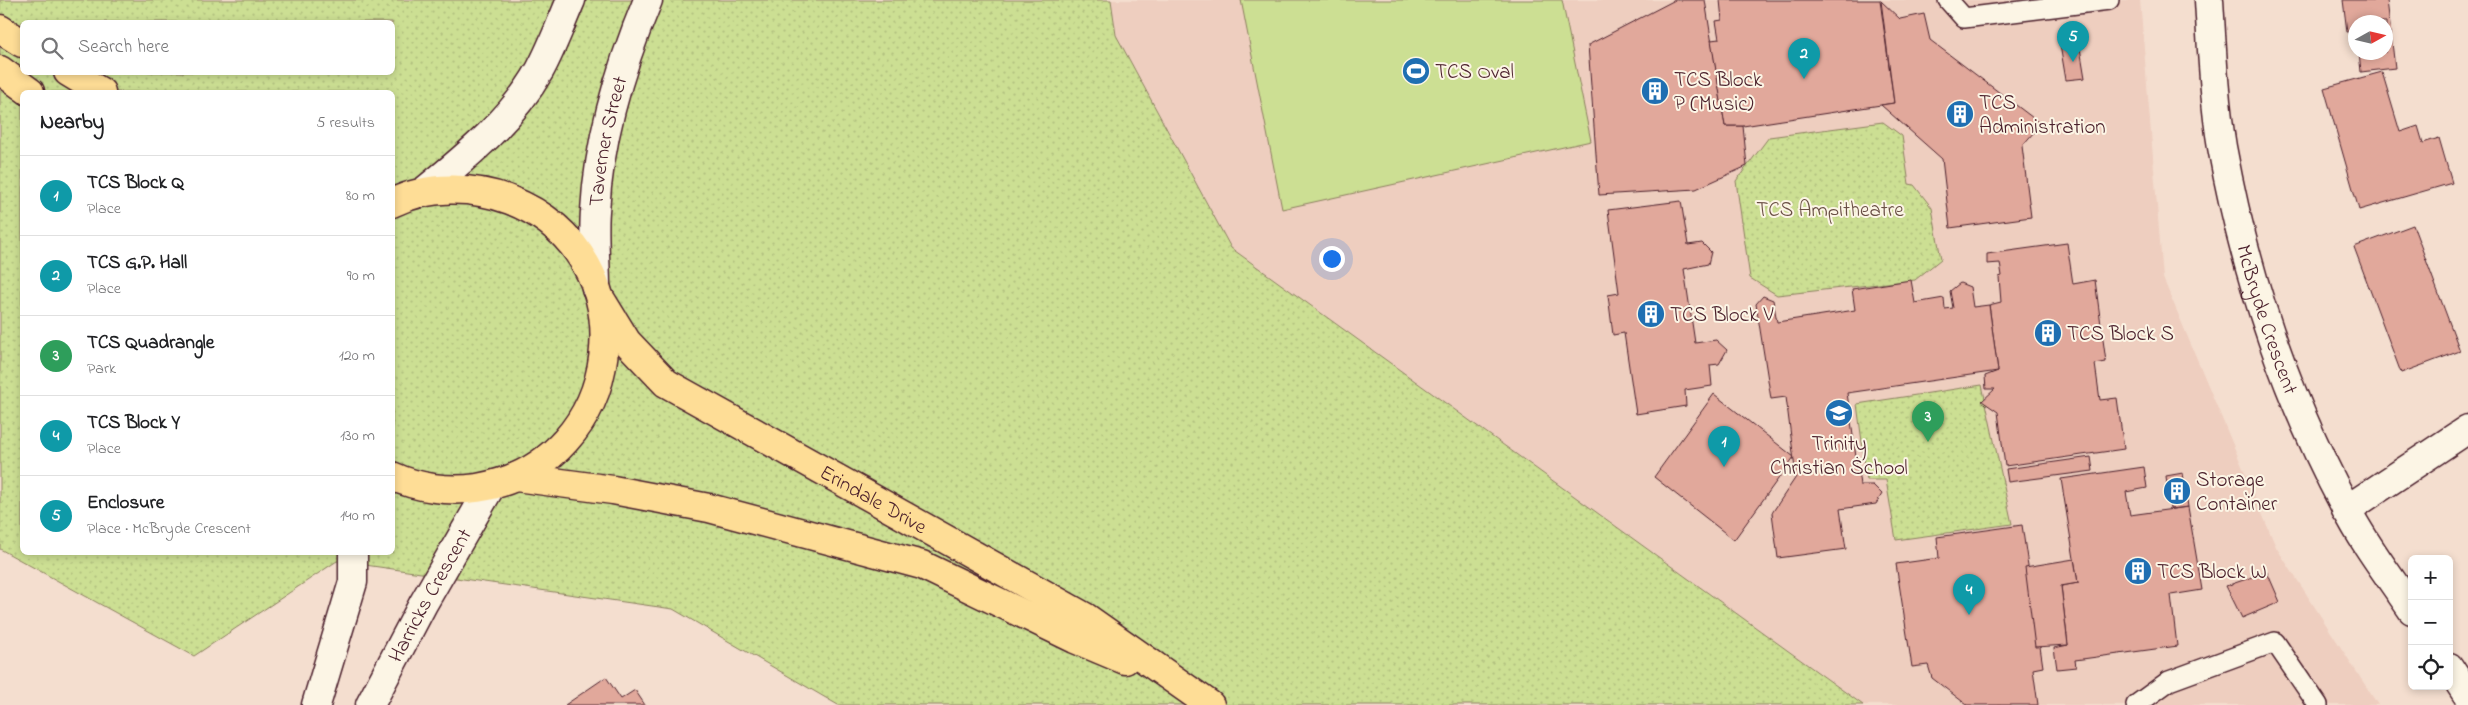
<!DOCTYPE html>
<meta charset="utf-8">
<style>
body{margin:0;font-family:"Indie Flower",sans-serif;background:#f2f2f2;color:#202124}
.controls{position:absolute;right:15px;bottom:15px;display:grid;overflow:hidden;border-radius:8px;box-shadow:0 2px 8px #0003}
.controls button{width:45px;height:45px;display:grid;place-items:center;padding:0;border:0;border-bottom:1px solid #e0e0e0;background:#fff;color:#202124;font:25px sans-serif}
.compass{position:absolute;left:2348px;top:15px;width:45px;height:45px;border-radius:50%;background:#fff;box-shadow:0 2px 8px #0003;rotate:82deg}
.you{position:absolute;left:1331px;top:258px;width:18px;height:18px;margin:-12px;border:4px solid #fff;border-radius:50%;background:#1a73e8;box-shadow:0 0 0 8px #1a73e833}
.badge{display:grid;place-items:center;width:32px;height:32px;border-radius:50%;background:#b45309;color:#fff;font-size:16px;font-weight:700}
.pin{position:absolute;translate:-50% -41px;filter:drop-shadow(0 1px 2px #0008)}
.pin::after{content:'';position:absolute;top:26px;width:18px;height:15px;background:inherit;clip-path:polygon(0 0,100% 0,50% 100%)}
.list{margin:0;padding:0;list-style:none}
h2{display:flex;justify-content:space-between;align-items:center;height:65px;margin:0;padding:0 20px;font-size:21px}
h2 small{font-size:16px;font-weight:400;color:#757577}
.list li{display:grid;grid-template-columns:32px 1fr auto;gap:15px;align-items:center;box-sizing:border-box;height:80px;padding:0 20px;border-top:1px solid #e0e0e0}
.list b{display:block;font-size:19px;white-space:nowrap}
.list p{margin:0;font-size:16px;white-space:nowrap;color:#757577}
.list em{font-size:16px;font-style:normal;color:#757577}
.icon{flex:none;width:28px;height:28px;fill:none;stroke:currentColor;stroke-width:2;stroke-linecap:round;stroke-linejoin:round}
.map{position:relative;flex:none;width:2468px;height:705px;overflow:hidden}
.search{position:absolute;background:#fff;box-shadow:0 2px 8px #0003;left:20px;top:20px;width:375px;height:55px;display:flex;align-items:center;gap:12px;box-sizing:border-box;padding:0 18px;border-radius:8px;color:#757577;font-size:19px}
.panel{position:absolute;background:#fff;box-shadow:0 2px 8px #0003;left:20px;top:90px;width:375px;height:465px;border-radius:8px}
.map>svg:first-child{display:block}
.built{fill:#eecebf}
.green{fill:url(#green-dots);stroke:#8b7f5f;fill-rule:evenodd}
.pitch{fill:#ccdf93;stroke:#8b7f5f}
.building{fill:#e1a89b;stroke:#4a1f2b}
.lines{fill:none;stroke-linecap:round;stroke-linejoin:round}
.service-casing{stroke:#4a1f2b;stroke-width:22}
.minor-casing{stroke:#4a1f2b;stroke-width:31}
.tertiary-casing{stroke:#4a1f2b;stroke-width:31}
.secondary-casing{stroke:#4a1f2b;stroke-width:31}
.primary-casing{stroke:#4a1f2b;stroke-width:31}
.service{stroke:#fcf5e5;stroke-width:19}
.minor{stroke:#fcf5e5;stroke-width:28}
.tertiary{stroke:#fcf5e5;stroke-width:28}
.secondary{stroke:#fcf5e5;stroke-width:28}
.primary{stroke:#fedd96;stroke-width:28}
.labels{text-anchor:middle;stroke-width:4;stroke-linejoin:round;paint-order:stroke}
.poi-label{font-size:21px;fill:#4a1f2b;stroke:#fcf5e5;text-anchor:start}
.street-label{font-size:21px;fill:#4a1f2b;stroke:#fcf5e5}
.park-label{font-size:21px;fill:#6a4f45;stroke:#fcf5e5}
</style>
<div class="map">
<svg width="2468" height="705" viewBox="0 0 2468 705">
<defs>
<pattern id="green-dots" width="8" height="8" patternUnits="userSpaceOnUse" patternTransform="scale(1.25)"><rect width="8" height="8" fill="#ccdf93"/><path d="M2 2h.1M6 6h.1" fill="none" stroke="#b1bf7f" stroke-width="1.8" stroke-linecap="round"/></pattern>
</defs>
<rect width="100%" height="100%" fill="#f4decf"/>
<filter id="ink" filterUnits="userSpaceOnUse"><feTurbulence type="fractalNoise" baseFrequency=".02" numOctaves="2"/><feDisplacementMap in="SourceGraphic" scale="10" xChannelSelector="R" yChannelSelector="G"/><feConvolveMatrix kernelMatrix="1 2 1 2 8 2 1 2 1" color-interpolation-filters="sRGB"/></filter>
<g filter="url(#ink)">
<!-- built -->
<polygon class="built" points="1111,0 2140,0 2163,278 2276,547 2378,705 1863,705 1231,248 1116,35"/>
<!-- green -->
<g class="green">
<path d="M0,0H1111L1116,35L1231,248L1863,705H838L673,609L337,561L194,656L0,549ZM22,22H392V72H22ZM22,92H392V552H22Z"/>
<polygon points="1883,122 1902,136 1909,184 1914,185 1932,208 1941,259 1915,280 1777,295 1750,278 1736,181 1769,137"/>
<polygon points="1982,385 2012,524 1896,540 1886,480 1867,480 1857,404"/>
</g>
<!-- pitch -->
<polygon class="pitch" points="1241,0 1562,0 1591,141 1282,209"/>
<!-- building -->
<g class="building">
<polygon points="1675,0 1705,0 1725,126 1743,126 1747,166 1696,189 1599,195 1588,45"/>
<polygon points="1720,0 1880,0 1894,103 1743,126 1725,126 1711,40 1719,39 1716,21 1722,20"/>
<polygon points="2343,0 2387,0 2395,68 2361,72 2359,52 2386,52 2386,22 2356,22 2356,31 2347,32"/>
<polygon points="1881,1 1900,19 1924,14 1930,40 2041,124 2022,146 2031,217 1950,228 1942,159 1881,105 1894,103"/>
<polygon points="2079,42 2085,78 2066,80 2060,45"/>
<polygon points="2382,72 2400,132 2418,126 2423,143 2439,138 2452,183 2359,210 2324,88"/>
<polygon points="1681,201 1688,245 1702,243 1711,252 1708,264 1684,269 1695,343 1716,340 1727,350 1719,364 1710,365 1712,386 1685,390 1686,406 1636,414 1624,333 1613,335 1608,295 1619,293 1608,210"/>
<polygon points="2413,225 2460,351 2401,373 2354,247"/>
<polygon points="2067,243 2073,284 2095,280 2106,362 2095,364 2100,400 2117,398 2124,449 2005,466 1998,412 1982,401 1995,389 1986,389 1985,376 1998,371 1989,305 2001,302 1999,277 2002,276 2000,263 1987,264 1987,254"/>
<polygon points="1911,280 1915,303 1944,298 1945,309 1953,308 1950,291 1960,283 1970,287 1973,307 1989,305 1998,371 1847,393 1860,485 1873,485 1882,494 1876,504 1840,509 1846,549 1778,558 1772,513 1796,477 1786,397 1771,399 1756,304 1763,296 1773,300 1777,322 1855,310 1852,289"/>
<polygon points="1714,394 1794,457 1734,540 1654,477"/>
<polygon points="2091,457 2093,471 2008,482 2006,469"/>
<polygon points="2144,467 2147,488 2126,492 2130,515 2188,507 2202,590 2171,595 2177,646 2075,660 2076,667 2057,669 2054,648 2068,645 2061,586 2078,583 2061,479"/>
<polygon points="2183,473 2188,507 2170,509 2166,476"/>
<polygon points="2022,525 2043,667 2033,669 2038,705 1967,705 1932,678 1928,665 1912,667 1896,564 1939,558 1937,537"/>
<polygon points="2074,559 2078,583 2061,586 2068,645 2035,647 2025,567"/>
<polygon points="2267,572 2280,602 2242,618 2226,586"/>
<polygon points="606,677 621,699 635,690 645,705 565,705"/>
</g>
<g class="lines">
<defs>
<g id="service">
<polyline points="1948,0 1964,18 2109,0"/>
<polyline points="2136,705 2169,681 2275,642 2318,705"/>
</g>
<polyline id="minor" points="2346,510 2468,429"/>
<g id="tertiary">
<path id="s1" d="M2209,0C2212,49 2214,99 2222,147C2245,273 2286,396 2346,508C2364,544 2390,577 2412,610"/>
<polyline points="2449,667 2468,696"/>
<polyline points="316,705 353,582 353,552"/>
<path id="s2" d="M370,705L423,604L491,486"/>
</g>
<g id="secondary">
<path d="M422,193C466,157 512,120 540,70C552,48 561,23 571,0"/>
<path id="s3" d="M596,288C596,263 593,236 595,211C599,138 620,67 648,0"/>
</g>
<g id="primary">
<polyline points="0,29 22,43"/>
<polyline points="0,70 30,92"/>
<polyline points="68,72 101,92"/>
<path d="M392,203C428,185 473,186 510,200C653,256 627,464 477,488C449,492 418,488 392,476"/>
<path id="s4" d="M600,298L627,342L666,383L1085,617L1210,705"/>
<polyline points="516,477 613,490 709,508 922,565 1075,639 1125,660"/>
</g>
</defs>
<!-- service casing -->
<use href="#service" class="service-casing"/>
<!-- minor casing -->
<use href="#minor" class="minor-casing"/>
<!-- tertiary casing -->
<use href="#tertiary" class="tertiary-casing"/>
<!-- secondary casing -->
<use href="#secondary" class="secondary-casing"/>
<!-- primary casing -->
<use href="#primary" class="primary-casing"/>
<!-- service -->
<use href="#service" class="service"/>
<!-- minor -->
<use href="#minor" class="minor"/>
<!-- tertiary -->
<use href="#tertiary" class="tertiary"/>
<!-- secondary -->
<use href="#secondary" class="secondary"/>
<!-- primary -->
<use href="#primary" class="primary"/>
</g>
</g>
<!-- icons -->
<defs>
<symbol id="stadium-disc" viewBox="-11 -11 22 22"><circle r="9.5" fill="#1f6fb2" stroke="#fcf5e5"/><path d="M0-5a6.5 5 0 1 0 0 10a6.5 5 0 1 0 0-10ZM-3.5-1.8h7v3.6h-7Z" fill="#fff"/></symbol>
<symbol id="building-disc" viewBox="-11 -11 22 22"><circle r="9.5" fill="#1f6fb2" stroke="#fcf5e5"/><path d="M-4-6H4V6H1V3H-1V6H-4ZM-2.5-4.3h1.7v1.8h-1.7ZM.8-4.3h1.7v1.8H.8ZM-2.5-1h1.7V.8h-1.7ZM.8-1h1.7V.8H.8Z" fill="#fff"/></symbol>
<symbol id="school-disc" viewBox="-11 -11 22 22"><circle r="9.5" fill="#1f6fb2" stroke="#fcf5e5"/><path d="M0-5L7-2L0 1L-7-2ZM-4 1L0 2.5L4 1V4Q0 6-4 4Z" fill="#fff"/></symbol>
</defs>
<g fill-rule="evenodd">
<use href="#stadium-disc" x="1400" y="55" width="32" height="32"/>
<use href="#building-disc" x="1639" y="75" width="32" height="32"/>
<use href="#building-disc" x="1944" y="98" width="32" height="32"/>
<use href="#building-disc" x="1635" y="298" width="32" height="32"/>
<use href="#building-disc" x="2032" y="317" width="32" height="32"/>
<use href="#school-disc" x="1823" y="397" width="32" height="32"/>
<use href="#building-disc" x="2161" y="475" width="32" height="32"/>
<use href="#building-disc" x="2122" y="555" width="32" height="32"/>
</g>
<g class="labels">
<!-- poi labels -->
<g class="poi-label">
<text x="1435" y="78">TCS Oval</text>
<text x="1674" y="86">TCS Block<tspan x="1674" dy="24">P (Music)</tspan></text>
<text x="1979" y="109">TCS<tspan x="1979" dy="24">Administration</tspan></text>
<text x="1670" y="321">TCS Block V</text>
<text x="2067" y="340">TCS Block S</text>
<text x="1839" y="450" text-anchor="middle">Trinity<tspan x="1839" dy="24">Christian School</tspan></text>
<text x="2196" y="486">Storage<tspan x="2196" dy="24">Container</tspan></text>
<text x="2157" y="578">TCS Block W</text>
</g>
<!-- street labels -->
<g class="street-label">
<text dy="7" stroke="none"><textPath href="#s3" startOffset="148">Taverner Street</textPath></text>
<text dy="7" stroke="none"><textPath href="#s1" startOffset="326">McBryde Crescent</textPath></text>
<text dy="7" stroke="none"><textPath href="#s4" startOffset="346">Erindale Drive</textPath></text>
<text dy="7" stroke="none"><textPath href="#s2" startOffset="125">Harricks Crescent</textPath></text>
</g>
<!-- park labels -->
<g class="park-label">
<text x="1830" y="216">TCS Ampitheatre</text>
</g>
</g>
</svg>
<div class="controls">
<button>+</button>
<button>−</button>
<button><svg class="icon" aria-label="locate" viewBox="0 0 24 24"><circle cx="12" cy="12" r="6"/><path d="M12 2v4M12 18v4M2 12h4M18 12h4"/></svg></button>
</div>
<svg class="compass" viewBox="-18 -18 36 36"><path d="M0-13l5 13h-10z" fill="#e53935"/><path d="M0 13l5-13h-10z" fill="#757577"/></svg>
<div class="you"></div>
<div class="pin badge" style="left:1724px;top:467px;background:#0f9aa8">1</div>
<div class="pin badge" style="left:1804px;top:79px;background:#0f9aa8">2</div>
<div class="pin badge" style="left:1928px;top:442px;background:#2e9e5b">3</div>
<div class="pin badge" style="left:1969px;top:615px;background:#0f9aa8">4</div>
<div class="pin badge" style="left:2073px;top:62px;background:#0f9aa8">5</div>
<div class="search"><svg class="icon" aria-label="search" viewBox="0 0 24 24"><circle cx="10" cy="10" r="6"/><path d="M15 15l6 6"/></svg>Search here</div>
<section class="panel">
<h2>Nearby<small>5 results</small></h2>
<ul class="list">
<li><span class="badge" style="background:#0f9aa8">1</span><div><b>TCS Block Q</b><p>Place</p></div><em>80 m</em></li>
<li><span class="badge" style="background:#0f9aa8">2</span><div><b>TCS G.P. Hall</b><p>Place</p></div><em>90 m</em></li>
<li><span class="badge" style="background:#2e9e5b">3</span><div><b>TCS Quadrangle</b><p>Park</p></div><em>120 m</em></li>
<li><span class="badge" style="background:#0f9aa8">4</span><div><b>TCS Block Y</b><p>Place</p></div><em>130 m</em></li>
<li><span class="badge" style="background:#0f9aa8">5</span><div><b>Enclosure</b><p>Place · McBryde Crescent</p></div><em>140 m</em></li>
</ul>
</section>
</div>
